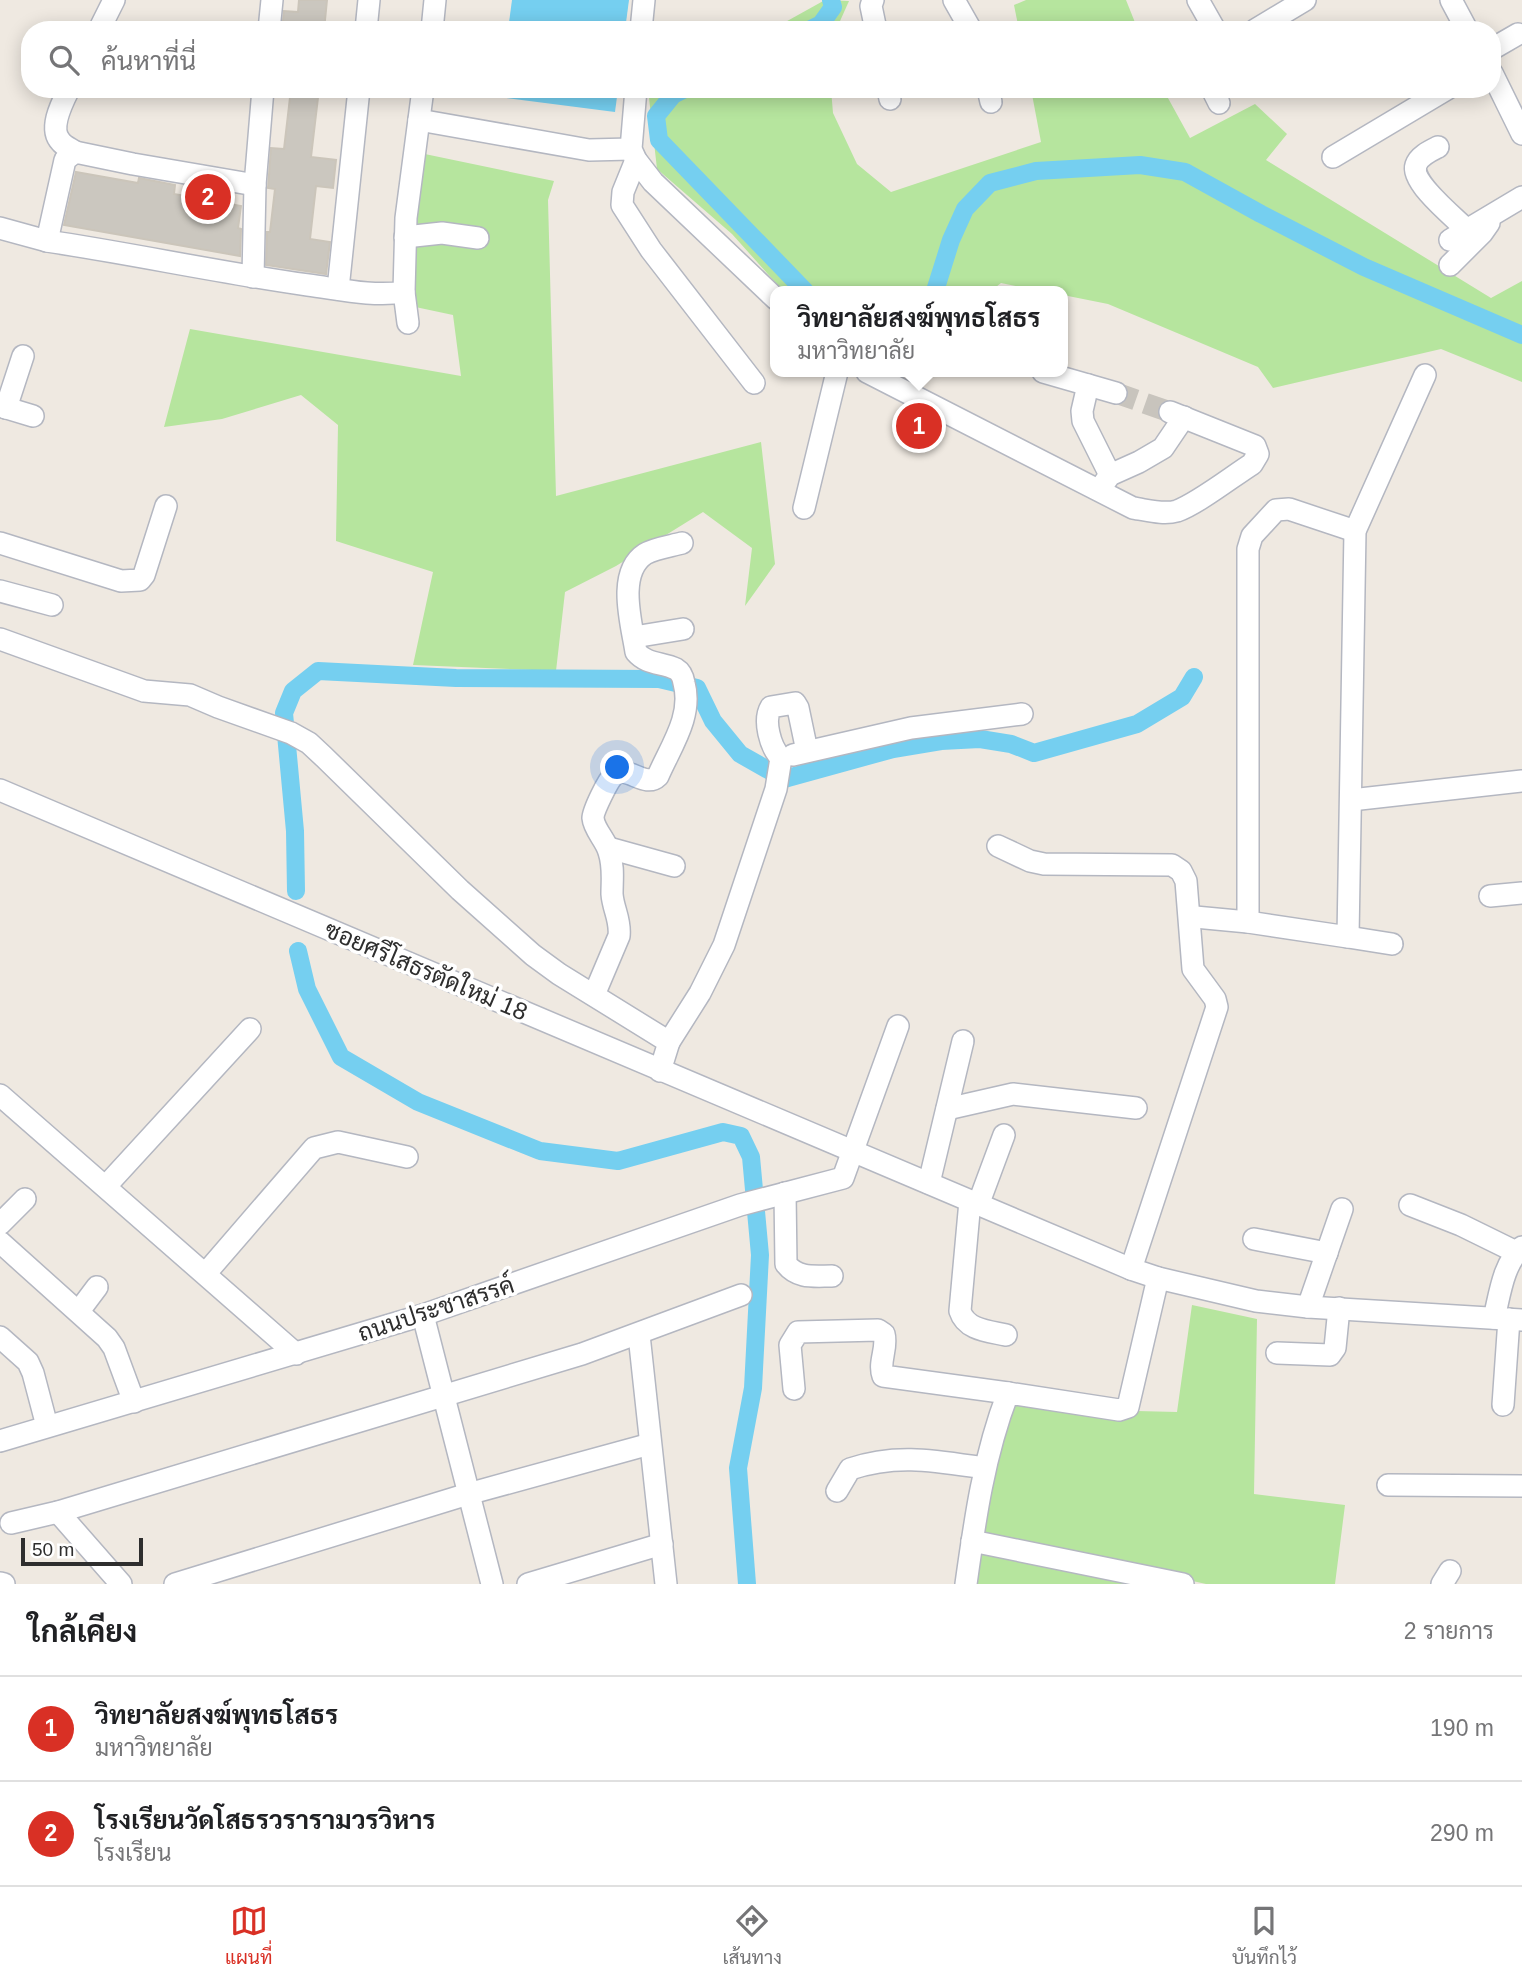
<!DOCTYPE html>
<html lang="th">
<meta charset="utf-8">
<style>
body{margin:0;font-family:Arial,Sarabun,sans-serif;background:#f6f6f6;color:#202124}
.scale{position:absolute;left:21px;bottom:18px;width:122px;box-sizing:border-box;padding-left:7px;border:4px solid #2e2e2e;border-top:0;font-size:19px;line-height:24px;white-space:nowrap;color:#2e2e2e;-webkit-text-stroke:5px #fff;paint-order:stroke}
.you{position:absolute;left:618px;top:768px;width:24px;height:24px;margin:-18px;border:5px solid #fff;border-radius:50%;background:#1a73e8;box-shadow:0 0 0 10px #1a73e833}
.badge{display:grid;place-items:center;width:46px;height:46px;border-radius:50%;background:#d93025;color:#fff;font-size:23px;font-weight:700}
.pin{position:absolute;translate:-50% -50%;border:4px solid #fff;box-shadow:0 2px 7px #0006}
.popup{position:absolute;left:770px;top:286px;width:298px;height:91px;box-sizing:border-box;display:grid;place-content:center;border-radius:14px;background:#fff;filter:drop-shadow(0 2px 5px #0005);font-size:23px;white-space:nowrap;color:#757577}
.popup b{font-size:26px;color:#202124}
.popup::after{content:'';position:absolute;left:50%;top:100%;margin-left:-14px;border:14px solid transparent;border-top-color:#fff}
.list{margin:0;padding:0;list-style:none}
h2{display:flex;justify-content:space-between;align-items:center;height:91px;margin:0;padding:0 28px;font-size:30px}
h2 small{font-size:23px;font-weight:400;color:#757577}
.list li{display:grid;grid-template-columns:46px 1fr auto;gap:21px;align-items:center;box-sizing:border-box;height:105px;padding:0 28px;border-top:2px solid #e0e0e0}
.list b{display:block;font-size:26px;white-space:nowrap}
.list p{margin:0;font-size:23px;white-space:nowrap;color:#757577}
.list em{font-size:23px;font-style:normal;color:#757577}
.icon{flex:none;width:38px;height:38px;fill:none;stroke:currentColor;stroke-width:2;stroke-linecap:round;stroke-linejoin:round}
.map{position:relative;flex:none;width:1522px;height:1584px;overflow:hidden}
.search{position:absolute;background:#fff;box-shadow:0 4px 18px #0003;left:21px;right:21px;top:21px;height:77px;display:flex;align-items:center;gap:18px;box-sizing:border-box;padding:0 24px;border-radius:28px;color:#757577;font-size:26px}
.sheet{height:301px;background:#fff}
nav{display:flex;justify-content:space-around;align-items:center;box-sizing:border-box;height:98px;border-top:2px solid #e0e0e0;background:#fff;font-size:19px;color:#757577}
nav a{display:grid;justify-items:center;gap:4px}
nav .on{color:#d93025}
.map>svg:first-child{display:block}
.green{fill:#b6e59e}
.water{fill:#75cff0}
.lines{fill:none;stroke-linecap:round;stroke-linejoin:round}
.canal{stroke:#75cff0;stroke-width:18}
.building{fill:#cbc7bf;stroke:#cbc5ba;stroke-width:2}
.minor-tunnel{stroke:#c8c4bd;stroke-width:21;stroke-dasharray:21 10;stroke-linecap:butt}
.minor-casing{stroke:#b4b7c1;stroke-width:24}
.minor{stroke:#fff;stroke-width:21}
.labels{text-anchor:middle;stroke-width:7;stroke-linejoin:round;paint-order:stroke}
.street-label{font-size:24px;fill:#2e2e2e;stroke:#fff}
</style>
<div class="map">
<svg width="1522" height="1584" viewBox="0 0 1522 1584">
<rect width="100%" height="100%" fill="#efe9e1"/>
<!-- green -->
<g class="green">
<polygon points="825,0 849,1 836,30 771,30"/>
<polygon points="1026,0 1126,0 1138,30 1019,30 1014,5"/>
<polygon points="664,89 831,89 833,113 857,164 891,192 1041,142 1031,89 1163,89 1190,138 1255,104 1287,134 1266,160 1491,298 1522,281 1522,382 1441,349 1273,388 1258,367 1108,304 1063,295 1062,291 1041,291 1001,283 991,291 783,291 732,234 657,169 649,98"/>
<polygon points="420,153 554,181 548,200 556,496 761,442 775,564 745,606 752,548 703,512 616,566 565,592 556,671 413,665 433,572 336,541 338,425 301,395 222,419 164,427 190,329 461,376 453,315 406,305"/>
<polygon points="1192,1305 1257,1319 1254,1494 1345,1505 1335,1584 1206,1584 979,1533 986,1479 1015,1399 1097,1410 1177,1412"/>
<polygon points="978,1549 1151,1584 971,1584"/>
</g>
<!-- water -->
<g class="water">
<polygon points="512,0 629,0 625,30 508,30"/>
<polygon points="500,89 618,89 615,112 499,97"/>
</g>
<g class="lines">
<!-- canal -->
<g class="canal">
<polyline points="809,30 821,24 833,7 831,0"/>
<polyline points="685,89 673,95 656,116 659,140 805,291"/>
<polyline points="935,291 951,240 965,209 990,183 1036,171 1140,165 1185,172 1261,214 1364,267 1522,335"/>
<polyline points="296,891 295,831 284,713 293,691 318,671 456,678 659,679 697,688 713,721 740,754 784,779 893,749 941,741 980,739 1011,744 1034,753 1137,724 1182,697 1194,677"/>
<polyline points="298,951 307,989 341,1057 418,1102 540,1151 618,1161 723,1132 741,1136 751,1157 760,1255 753,1388 738,1468 747,1584"/>
</g>
</g>
<!-- building -->
<g class="building">
<polygon points="299,0 327,0 324,30 282,30 284,11 298,12"/>
<polygon points="291,89 319,89 311,157 336,160 333,188 316,186 310,239 330,242 326,274 266,265 267,232 270,232 275,189 268,188 271,148 284,149"/>
<polygon points="76,172 138,183 139,178 175,185 174,194 241,206 238,228 241,229 240,256 64,225"/>
</g>
<g class="lines">
<!-- minor-tunnel -->
<polyline class="minor-tunnel" points="1116,393 1170,412"/>
<defs>
<g id="minor">
<polyline points="873,0 871,6 876,30"/>
<polyline points="954,0 971,30"/>
<polyline points="1198,0 1215,30"/>
<polyline points="1451,0 1467,30"/>
<polyline points="99,30 114,0"/>
<polyline points="269,30 272,0"/>
<polyline points="366,30 369,0"/>
<polyline points="432,30 435,0"/>
<polyline points="641,30 644,0"/>
<polyline points="1255,30 1305,0"/>
<polyline points="1492,49 1518,34"/>
<polyline points="1492,73 1522,134"/>
<path d="M69,89C62,103 48,129 61,142C64,146 71,149 75,152"/>
<polyline points="636,89 631,149 636,160 653,182 776,299"/>
<polyline points="888,89 890,99"/>
<polyline points="988,89 991,102"/>
<polyline points="1212,89 1219,103"/>
<polyline points="419,120 589,150 631,149"/>
<path d="M1438,147C1430,151 1419,156 1416,165C1410,182 1455,218 1467,230"/>
<polyline points="1333,157 1447,89"/>
<polyline points="636,160 623,192 622,205 651,250 754,383"/>
<polyline points="0,228 47,241 65,160 75,152 133,164 255,185 263,89"/>
<polyline points="405,237 442,233 478,238"/>
<polyline points="1450,240 1522,197"/>
<path d="M47,241C134,254 221,273 308,285C339,289 373,297 404,292L406,218L423,89"/>
<polyline points="1450,265 1482,233 1489,223"/>
<polyline points="253,277 255,185"/>
<polyline points="338,289 359,89"/>
<polyline points="404,292 408,323"/>
<path d="M867,372L1133,508C1147,510 1163,515 1177,511C1197,504 1233,476 1252,464L1258,454L1255,446L1170,412"/>
<polyline points="1043,372 1116,393"/>
<polyline points="1088,385 1082,411 1083,421 1110,475"/>
<polyline points="0,406 33,416"/>
<polyline points="6,408 23,356"/>
<polyline points="1099,490 1110,475 1139,462 1163,448 1184,417"/>
<polyline points="804,508 837,372"/>
<polyline points="0,543 121,581 140,580 144,575 166,506"/>
<polyline points="0,591 52,605"/>
<polyline points="634,637 683,629"/>
<polyline points="0,639 144,691 190,695 218,707 291,733 309,743 324,757 460,890 533,955 559,974 669,1042 660,1071"/>
<polyline points="793,755 911,728 1022,714"/>
<polyline points="0,790 1131,1269 1158,1278 1256,1301 1308,1307 1522,1320"/>
<polyline points="1351,800 1522,781"/>
<polyline points="998,846 1030,861 1044,864 1172,865 1181,871 1186,881 1193,969 1215,999 1217,1007 1131,1269"/>
<polyline points="609,848 674,866"/>
<polyline points="1490,896 1522,893"/>
<polyline points="1195,917 1248,922 1348,937 1355,531 1425,375"/>
<polyline points="1248,922 1248,549 1252,536 1276,510 1289,509 1355,531"/>
<polyline points="1348,937 1392,944"/>
<path d="M594,995L619,936C621,920 613,909 612,894C612,879 614,867 609,852C606,840 594,830 593,818C593,811 608,780 614,775C627,764 645,789 658,776C671,746 693,716 684,683C683,677 681,672 676,669C662,662 647,665 636,652C632,625 616,573 645,554C655,548 671,546 682,543"/>
<path d="M669,1042L700,993L724,945L776,789L781,758C770,747 763,720 771,707L795,703L798,708L807,751"/>
<polyline points="0,1095 296,1354"/>
<polyline points="947,1109 1013,1094 1136,1108"/>
<polyline points="929,1183 963,1041"/>
<polyline points="106,1186 250,1029"/>
<path d="M785,1193L786,1264C798,1279 814,1276 832,1276"/>
<path d="M970,1201L960,1311C966,1330 988,1331 1006,1335"/>
<polyline points="978,1205 1004,1135"/>
<polyline points="1410,1205 1461,1225 1516,1252"/>
<polyline points="0,1224 25,1199"/>
<polyline points="1254,1239 1327,1253"/>
<polyline points="0,1242 107,1338 114,1348 134,1402"/>
<polyline points="206,1273 314,1148 338,1142 407,1157"/>
<polyline points="1308,1307 1342,1209"/>
<polyline points="79,1311 97,1287"/>
<polyline points="423,1315 492,1584"/>
<path d="M1494,1318C1500,1294 1503,1264 1522,1247"/>
<polyline points="639,1335 666,1584"/>
<polyline points="0,1337 28,1362 33,1373 47,1426"/>
<polyline points="1277,1353 1330,1355 1335,1348 1339,1308"/>
<path d="M794,1389L790,1345L798,1332L878,1330L884,1334C888,1348 878,1362 883,1376L1008,1393"/>
<polyline points="1503,1405 1509,1319"/>
<polyline points="0,1441 423,1315 740,1205 843,1178 898,1026"/>
<polyline points="1388,1485 1522,1486"/>
<path d="M837,1491L850,1469C897,1453 936,1461 984,1468"/>
<polyline points="58,1512 121,1584"/>
<polyline points="11,1523 58,1512 582,1354 741,1295"/>
<polyline points="972,1541 1183,1584"/>
<polyline points="0,1583 4,1584"/>
<polyline points="175,1584 468,1494 650,1444"/>
<polyline points="528,1584 662,1544"/>
<path d="M966,1584C975,1519 984,1455 1008,1393L1119,1410L1128,1407L1158,1278"/>
<polyline points="1442,1584 1450,1571"/>
</g>
</defs>
<!-- minor casing -->
<use href="#minor" class="minor-casing"/>
<!-- minor -->
<use href="#minor" class="minor"/>
</g>
<g class="labels">
<!-- street labels -->
<g class="street-label">
<text transform="translate(426 971) rotate(23)" y="8">ซอยศรีโสธรตัดใหม่ 18</text>
<text transform="translate(436 1309) rotate(-18)" y="8">ถนนประชาสรรค์</text>
</g>
</g>
</svg>
<div class="scale">50 m</div>
<div class="you"></div>
<div class="pin badge" style="left:919px;top:426px">1</div>
<div class="popup"><b>วิทยาลัยสงฆ์พุทธโสธร</b>มหาวิทยาลัย</div>
<div class="pin badge" style="left:208px;top:197px">2</div>
<div class="search"><svg class="icon" aria-label="search" viewBox="0 0 24 24"><circle cx="10" cy="10" r="6"/><path d="M15 15l6 6"/></svg>ค้นหาที่นี่</div>
</div>
<section class="sheet">
<h2>ใกล้เคียง<small>2 รายการ</small></h2>
<ul class="list">
<li><span class="badge">1</span><div><b>วิทยาลัยสงฆ์พุทธโสธร</b><p>มหาวิทยาลัย</p></div><em>190 m</em></li>
<li><span class="badge">2</span><div><b>โรงเรียนวัดโสธรวรารามวรวิหาร</b><p>โรงเรียน</p></div><em>290 m</em></li>
</ul>
</section>
<nav>
<a class="on"><svg class="icon" aria-label="map" viewBox="0 0 24 24"><path d="M3 6l6-2 6 2 6-2v14l-6 2-6-2-6 2zM9 4v14M15 6v14"/></svg>แผนที่</a>
<a><svg class="icon" aria-label="directions" viewBox="0 0 24 24"><path d="M12 3l9 9-9 9-9-9zM9 14v-3h6M13 9l2 2-2 2"/></svg>เส้นทาง</a>
<a><svg class="icon" aria-label="saved" viewBox="0 0 24 24"><path d="M7 4h10v16l-5-4-5 4z"/></svg>บันทึกไว้</a>
</nav>
